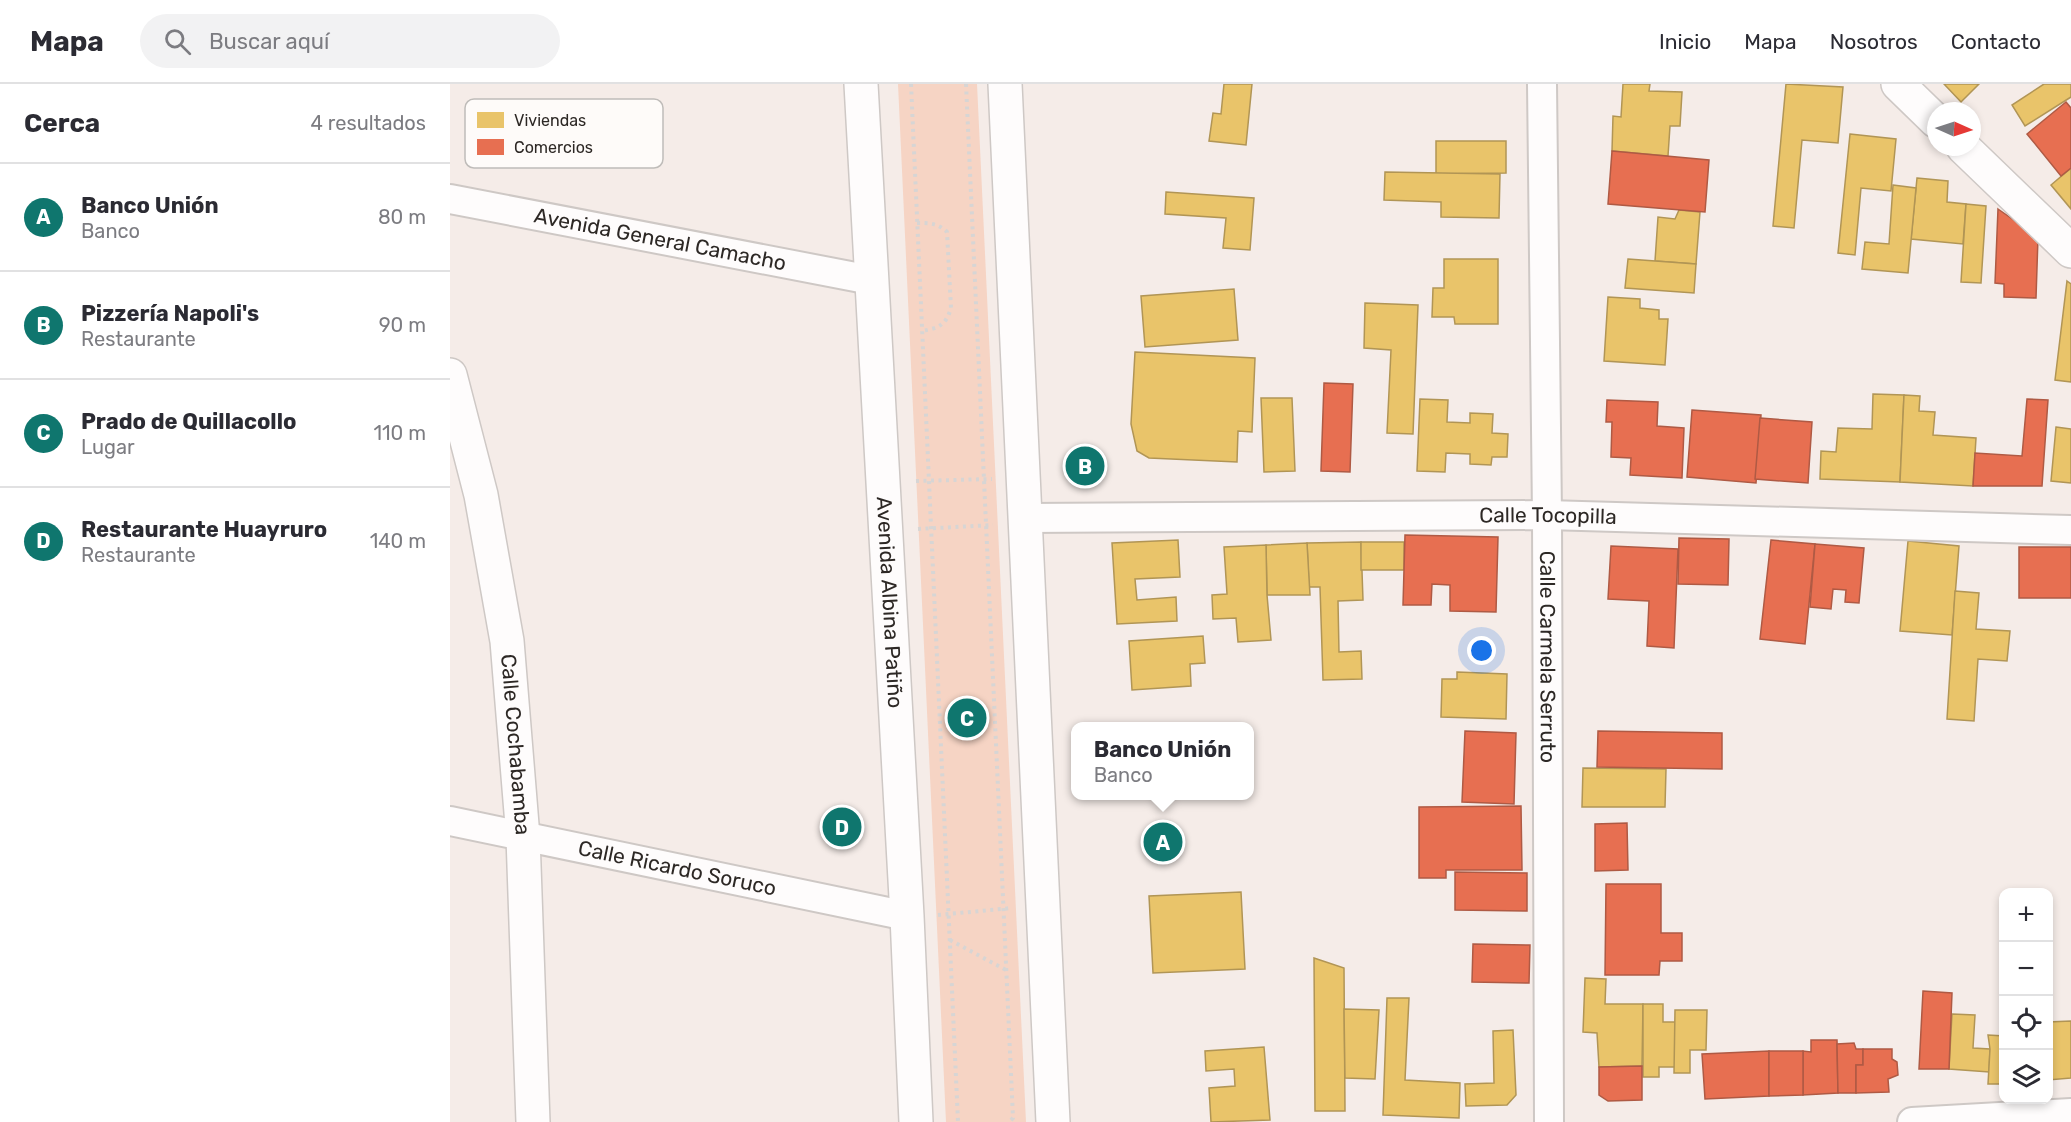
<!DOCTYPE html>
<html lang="es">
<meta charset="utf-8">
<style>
body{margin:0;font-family:Rubik,sans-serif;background:#f2f2f3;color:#2b2b33}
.controls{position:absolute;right:18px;bottom:18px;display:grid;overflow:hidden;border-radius:12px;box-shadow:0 3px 9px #0003}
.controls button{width:54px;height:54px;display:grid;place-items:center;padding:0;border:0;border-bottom:2px solid #e1e1e2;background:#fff;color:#2b2b33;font:30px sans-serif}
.compass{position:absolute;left:1477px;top:18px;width:54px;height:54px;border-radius:50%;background:#fff;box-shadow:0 3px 9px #0003;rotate:93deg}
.you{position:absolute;left:1032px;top:567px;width:21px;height:21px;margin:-15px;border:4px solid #fff;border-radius:50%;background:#1a73e8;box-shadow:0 0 0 9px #1a73e833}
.badge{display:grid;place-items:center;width:39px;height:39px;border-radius:50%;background:#0f766e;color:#fff;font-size:20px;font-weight:700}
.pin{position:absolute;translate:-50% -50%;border:3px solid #fff;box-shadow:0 2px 6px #0006}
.popup{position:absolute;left:621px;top:638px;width:183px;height:78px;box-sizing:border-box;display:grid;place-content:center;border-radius:12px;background:#fff;filter:drop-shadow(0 2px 4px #0005);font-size:20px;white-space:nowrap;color:#7c7c81}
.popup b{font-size:22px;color:#2b2b33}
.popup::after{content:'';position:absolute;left:50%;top:100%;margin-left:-12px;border:12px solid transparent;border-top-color:#fff}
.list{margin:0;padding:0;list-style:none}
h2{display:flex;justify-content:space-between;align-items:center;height:78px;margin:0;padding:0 24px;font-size:26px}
h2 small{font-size:20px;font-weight:400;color:#7c7c81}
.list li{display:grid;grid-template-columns:39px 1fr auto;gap:18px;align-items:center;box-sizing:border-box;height:108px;padding:0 24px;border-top:2px solid #e1e1e2}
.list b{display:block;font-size:22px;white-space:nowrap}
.list p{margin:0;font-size:20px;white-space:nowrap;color:#7c7c81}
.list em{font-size:20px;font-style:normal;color:#7c7c81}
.icon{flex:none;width:33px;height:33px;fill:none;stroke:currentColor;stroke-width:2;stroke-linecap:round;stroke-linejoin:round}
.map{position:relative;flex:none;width:1621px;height:1038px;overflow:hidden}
header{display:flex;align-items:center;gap:36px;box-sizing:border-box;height:84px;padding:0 30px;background:#fff;border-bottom:2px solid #e1e1e2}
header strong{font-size:28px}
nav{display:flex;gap:33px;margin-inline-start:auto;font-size:21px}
.search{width:420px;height:54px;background:#f2f2f3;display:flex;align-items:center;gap:15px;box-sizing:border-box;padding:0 21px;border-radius:33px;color:#7c7c81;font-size:22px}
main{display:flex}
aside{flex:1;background:#fff}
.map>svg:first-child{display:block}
.green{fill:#f6d4c4}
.homes{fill:#e9c46a;stroke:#b19555;stroke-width:1.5}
.shops{fill:#e76f51;stroke:#af5a44;stroke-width:1.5}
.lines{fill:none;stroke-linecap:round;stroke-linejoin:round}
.street-casing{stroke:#cec8c5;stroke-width:32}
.secondary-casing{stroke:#cec8c5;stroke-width:36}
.primary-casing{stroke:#cec8c5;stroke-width:36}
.path{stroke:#d7d5d4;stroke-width:4;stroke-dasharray:3 4.5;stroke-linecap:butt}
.street{stroke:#fefcfc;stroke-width:28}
.secondary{stroke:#fefcfc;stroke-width:33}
.primary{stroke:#fefcfc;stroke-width:33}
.labels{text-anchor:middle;stroke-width:6;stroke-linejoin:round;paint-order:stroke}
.street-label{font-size:21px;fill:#2d2825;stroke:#fefbf9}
.key{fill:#fefbf9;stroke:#bfbcb9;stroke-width:1.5}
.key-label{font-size:16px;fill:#2d2825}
</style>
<header>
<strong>Mapa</strong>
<div class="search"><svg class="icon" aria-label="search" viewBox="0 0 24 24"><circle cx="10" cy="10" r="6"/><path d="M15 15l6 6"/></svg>Buscar aquí</div>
<nav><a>Inicio</a><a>Mapa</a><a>Nosotros</a><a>Contacto</a></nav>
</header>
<main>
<aside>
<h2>Cerca<small>4 resultados</small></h2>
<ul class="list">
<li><span class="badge">A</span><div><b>Banco Unión</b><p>Banco</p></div><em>80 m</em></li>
<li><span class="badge">B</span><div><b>Pizzería Napoli's</b><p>Restaurante</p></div><em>90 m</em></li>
<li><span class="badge">C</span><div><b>Prado de Quillacollo</b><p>Lugar</p></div><em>110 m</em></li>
<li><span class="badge">D</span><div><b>Restaurante Huayruro</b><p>Restaurante</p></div><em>140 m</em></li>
</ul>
</aside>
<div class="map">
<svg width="1621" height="1038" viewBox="0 0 1621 1038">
<rect width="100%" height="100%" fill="#f5ece8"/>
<!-- green -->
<polygon class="green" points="448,0 527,0 576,1038 496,1038"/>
<!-- homes -->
<g class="homes">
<polygon points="774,0 802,0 796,61 759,57 763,29 771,30"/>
<polygon points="1173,0 1200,0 1199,7 1232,8 1230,42 1220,42 1218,72 1162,67 1163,32 1171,33"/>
<polygon points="1336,0 1393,3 1388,59 1352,56 1344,144 1323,142"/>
<polygon points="1494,0 1529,0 1511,18"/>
<polygon points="1594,0 1621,0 1621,13 1575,42 1562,21"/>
<polygon points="1400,50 1446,55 1441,107 1411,104 1405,171 1388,169"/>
<polygon points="986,57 1056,57 1056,89 986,90"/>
<polygon points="1621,84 1621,125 1601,101"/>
<polygon points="935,88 1050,90 1049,134 991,133 991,118 934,116"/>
<polygon points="1467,94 1498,97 1497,118 1516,120 1513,160 1461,155"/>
<polygon points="1443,101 1466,104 1458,189 1412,185 1415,158 1439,160"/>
<polygon points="716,108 804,114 800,166 773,164 776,134 715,130"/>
<polygon points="1516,120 1536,122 1531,199 1511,198"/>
<polygon points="1229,126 1250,128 1246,180 1205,177 1208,133 1225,135"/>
<polygon points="994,175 1048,175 1048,240 1005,240 1004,233 982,233 983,204 994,204"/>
<polygon points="1178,175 1246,180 1244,209 1175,204"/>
<polygon points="1617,197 1621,200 1621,298 1605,296"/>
<polygon points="784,205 788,256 695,263 691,212"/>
<polygon points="1158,213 1190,215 1190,224 1209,226 1209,235 1218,235 1215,281 1154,277"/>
<polygon points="915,219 968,221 963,350 937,349 941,266 914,264"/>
<polygon points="685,268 805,274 802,348 788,347 787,378 699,374 687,367 681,340"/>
<polygon points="1423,310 1454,311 1450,398 1370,395 1371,367 1386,368 1388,344 1422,345"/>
<polygon points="1454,311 1470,312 1469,327 1485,328 1483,351 1526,354 1523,402 1450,398"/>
<polygon points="811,314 842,314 845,387 814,388"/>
<polygon points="970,315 998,316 997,338 1020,339 1020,329 1043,330 1042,349 1058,350 1057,373 1042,373 1041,381 1020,380 1020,370 996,369 995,388 967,387"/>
<polygon points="1606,343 1621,345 1621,399 1601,397"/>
<polygon points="728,456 730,493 685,495 687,516 726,513 727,537 667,540 662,459"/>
<polygon points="1458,457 1509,462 1502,551 1450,547"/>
<polygon points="911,458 913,516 888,517 889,568 911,567 912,595 873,596 870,503 859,503 857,459"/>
<rect x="911" y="458" width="43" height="28"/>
<polygon points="857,459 860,511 817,511 816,461"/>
<polygon points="816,461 817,511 821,556 788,558 786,534 763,535 762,511 777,510 774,463"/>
<polygon points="1505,507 1529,509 1526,545 1560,547 1557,577 1528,575 1524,637 1497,635"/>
<polygon points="753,552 755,579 740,580 741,602 682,606 679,557"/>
<polygon points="1007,588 1057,590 1056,635 991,633 992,595 1007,595"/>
<polygon points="1133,684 1216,685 1215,723 1132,723"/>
<polygon points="791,808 795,885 703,889 699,812"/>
<polygon points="864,874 894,884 895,1027 865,1027"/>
<polygon points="1135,894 1156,895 1155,920 1193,920 1192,982 1149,983 1147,949 1133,948"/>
<polygon points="937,914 959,914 955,996 1010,999 1009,1034 933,1031"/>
<polygon points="1193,920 1213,920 1213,938 1226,938 1226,983 1209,983 1209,993 1193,993"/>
<polygon points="894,925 929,926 925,995 895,994"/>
<polygon points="1225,926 1257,926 1256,966 1240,966 1240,989 1224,989"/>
<polygon points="1502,930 1525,931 1523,964 1540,965 1539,988 1499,985"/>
<polygon points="1621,937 1621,994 1598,996 1598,938"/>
<polygon points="1063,946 1066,1011 1057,1021 1016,1022 1015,1000 1044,999 1043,947"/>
<polygon points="1538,951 1554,952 1554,1000 1538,1000 1540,965"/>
<polygon points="814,963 820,1036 761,1038 759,1004 785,1002 784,985 756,987 755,967"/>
</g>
<!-- shops -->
<g class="shops">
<polygon points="1616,18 1621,24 1621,84 1611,92 1577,50"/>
<polygon points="1162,67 1259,76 1255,128 1158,120"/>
<polygon points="1548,125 1588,153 1586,214 1554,213 1554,200 1545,199"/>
<polygon points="874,299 903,300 900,388 871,387"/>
<polygon points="1577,315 1598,316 1592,402 1523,402 1525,369 1572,372"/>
<polygon points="1157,316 1208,318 1207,342 1234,344 1232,394 1180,391 1181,374 1161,373 1162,338 1156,338"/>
<polygon points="1242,326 1311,331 1306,399 1237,393"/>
<polygon points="1310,334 1362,338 1358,399 1305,395"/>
<polygon points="955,451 1048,453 1046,528 1000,527 1000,501 982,500 981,521 953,521"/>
<polygon points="1229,454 1279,455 1278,501 1228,500"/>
<polygon points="1321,456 1365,460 1355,560 1310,555"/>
<polygon points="1365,460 1414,464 1409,519 1395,518 1396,506 1383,505 1381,525 1360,523"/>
<polygon points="1161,462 1228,465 1224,564 1197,562 1199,517 1158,515"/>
<rect x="1569" y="463" width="52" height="51"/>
<polygon points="1015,647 1066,649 1064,720 1012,718"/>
<polygon points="1148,647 1272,649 1272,685 1147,683"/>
<polygon points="1071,722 1072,786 996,786 996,794 969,794 969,723"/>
<polygon points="1177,739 1178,786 1145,787 1145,740"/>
<polygon points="1005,788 1077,789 1077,827 1005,826"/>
<polygon points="1156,800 1211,800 1211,849 1232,849 1232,877 1210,877 1209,891 1155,891"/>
<polygon points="1023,860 1080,861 1079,899 1022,898"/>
<polygon points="1473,907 1502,909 1499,985 1469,985"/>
<polygon points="1361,956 1387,956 1388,1009 1353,1011 1353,967 1361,968"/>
<polygon points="1404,959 1406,965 1413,965 1413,981 1406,981 1406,1009 1388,1009 1387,960"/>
<polygon points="1413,965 1442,965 1442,975 1447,978 1448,991 1438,995 1439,1008 1406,1009 1406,981 1413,981"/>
<polygon points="1319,967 1319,1012 1255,1015 1252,970"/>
<polygon points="1319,967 1353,967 1353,1011 1319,1012"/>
<polygon points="1192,982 1192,1016 1158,1017 1149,1011 1149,983"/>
</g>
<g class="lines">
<defs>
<g id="street">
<path id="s1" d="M1092,0L1097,431L1099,1038"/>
<path id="s2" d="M0,115L421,196"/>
<path id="s3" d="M576,434L1097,431L1621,446"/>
<path id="s4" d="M0,737L457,832"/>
<polyline points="1462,1038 1621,1029"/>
</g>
<g id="secondary">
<polyline points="1448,0 1486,37"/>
<polyline points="1513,63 1621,167"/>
<path id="s5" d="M0,291L31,411L57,557L73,753L83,1038"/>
</g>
<g id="primary">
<path id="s6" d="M411,0L457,832L466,1038"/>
<polyline points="555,0 603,1038"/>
</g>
</defs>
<!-- street casing -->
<use href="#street" class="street-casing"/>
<!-- secondary casing -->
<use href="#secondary" class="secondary-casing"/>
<!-- primary casing -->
<use href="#primary" class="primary-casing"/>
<!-- path -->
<g class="path">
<polyline points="461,0 508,1038"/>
<polyline points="516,0 563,1034 559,1038"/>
<path d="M467,139C479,139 488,139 497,148L501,224C496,241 489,244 472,247"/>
<polyline points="466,397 542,395"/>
<polyline points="468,445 543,441"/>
<polyline points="488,831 562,824"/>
<polyline points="500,856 556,886"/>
</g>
<!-- street -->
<use href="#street" class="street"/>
<!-- secondary -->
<use href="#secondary" class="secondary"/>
<!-- primary -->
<use href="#primary" class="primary"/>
</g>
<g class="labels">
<!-- street labels -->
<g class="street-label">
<text dy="7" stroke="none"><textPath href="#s2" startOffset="214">Avenida General Camacho</textPath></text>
<text dy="7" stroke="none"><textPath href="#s3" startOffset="522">Calle Tocopilla</textPath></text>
<text dy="7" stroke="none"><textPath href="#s6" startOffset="519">Avenida Albina Patiño</textPath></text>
<text dy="7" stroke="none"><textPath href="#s1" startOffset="573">Calle Carmela Serruto</textPath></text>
<text dy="7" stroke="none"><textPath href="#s5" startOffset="376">Calle Cochabamba</textPath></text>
<text dy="7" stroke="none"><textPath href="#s4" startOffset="232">Calle Ricardo Soruco</textPath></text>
</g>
</g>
<!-- legend -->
<rect x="15" y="15" width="198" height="69" rx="9" class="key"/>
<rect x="27" y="28" width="27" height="16" fill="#e9c46a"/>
<rect x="27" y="55" width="27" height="16" fill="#e76f51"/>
<g class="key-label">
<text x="64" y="42">Viviendas</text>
<text x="64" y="69">Comercios</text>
</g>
</svg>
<div class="controls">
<button>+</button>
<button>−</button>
<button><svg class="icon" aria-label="locate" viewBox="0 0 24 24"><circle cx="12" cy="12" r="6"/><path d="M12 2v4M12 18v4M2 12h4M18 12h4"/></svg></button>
<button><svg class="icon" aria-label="layers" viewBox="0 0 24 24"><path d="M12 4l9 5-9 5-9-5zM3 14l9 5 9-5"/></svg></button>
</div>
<svg class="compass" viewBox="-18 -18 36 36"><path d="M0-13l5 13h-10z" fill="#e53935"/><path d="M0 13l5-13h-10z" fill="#7c7c81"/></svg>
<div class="you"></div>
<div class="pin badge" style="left:713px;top:758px">A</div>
<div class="popup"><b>Banco Unión</b>Banco</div>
<div class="pin badge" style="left:635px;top:382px">B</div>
<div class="pin badge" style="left:517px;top:634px">C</div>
<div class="pin badge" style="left:392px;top:743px">D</div>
</div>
</main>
